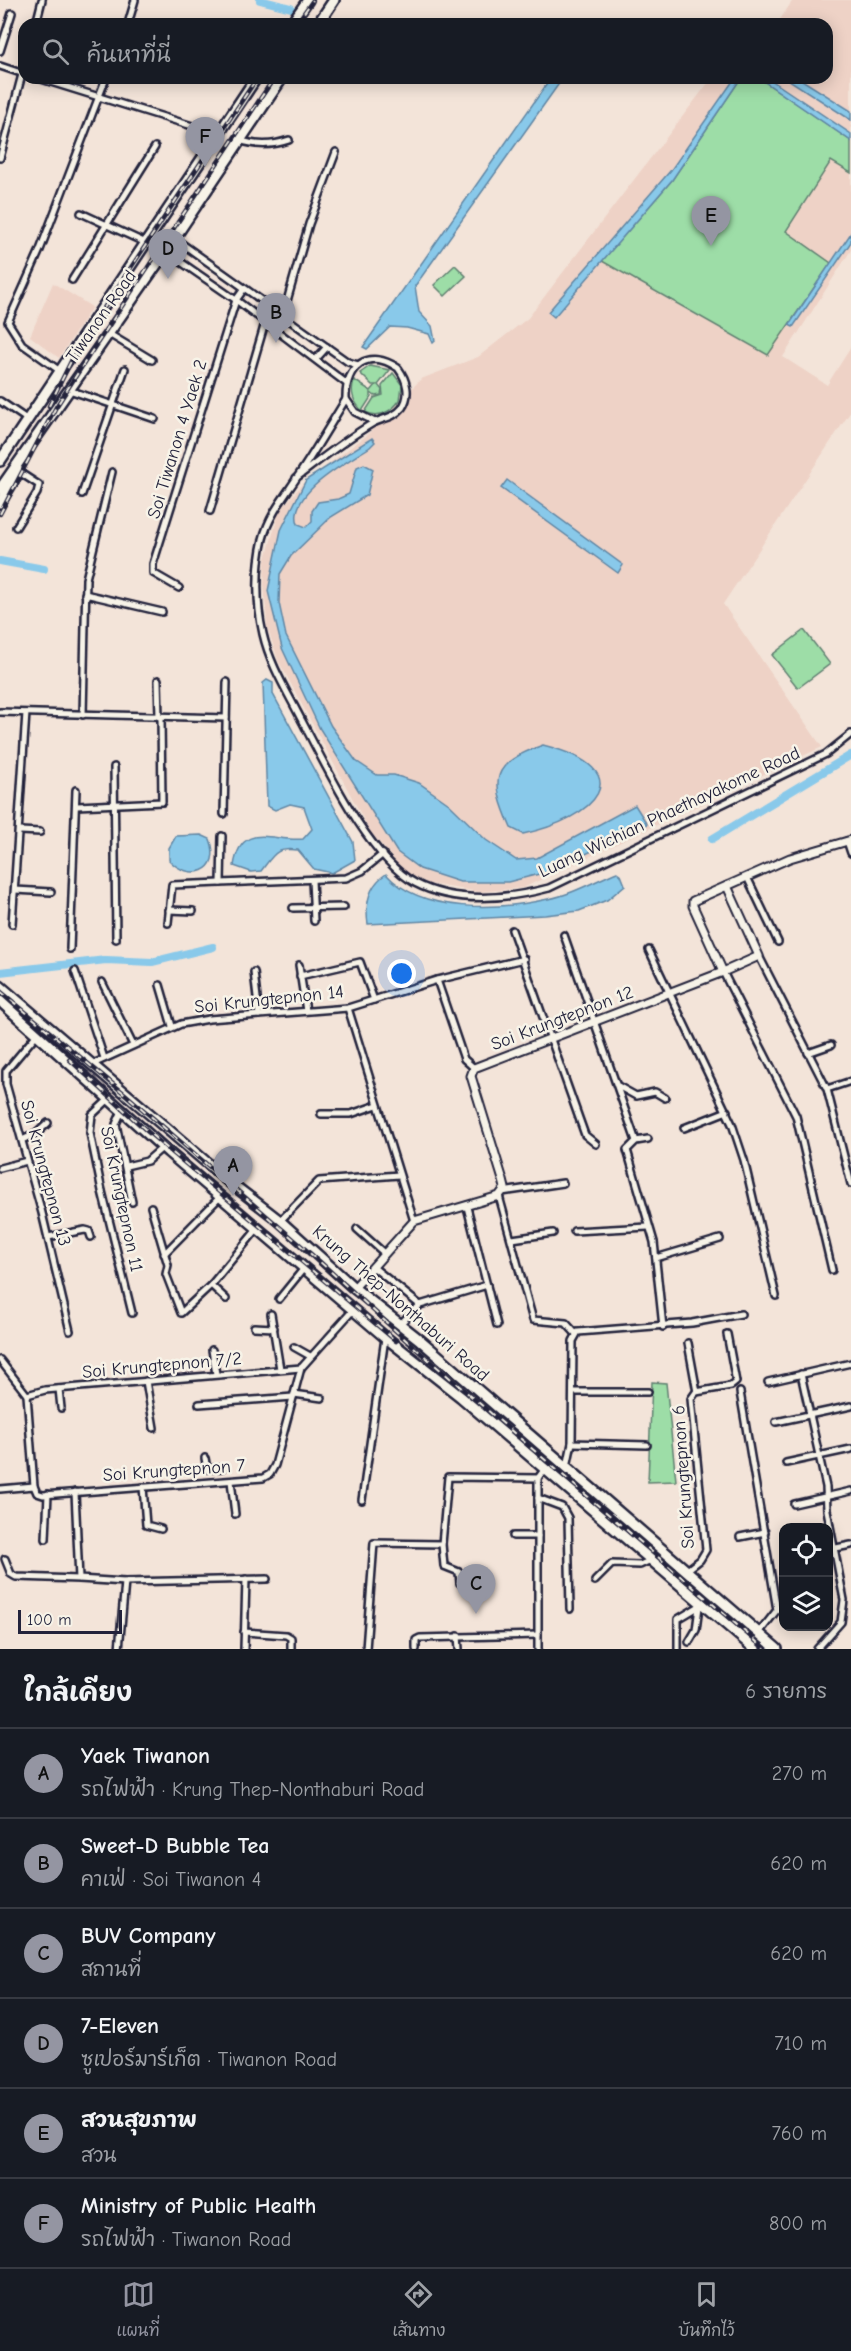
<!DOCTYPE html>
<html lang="th">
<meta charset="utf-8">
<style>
body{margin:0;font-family:"Comic Neue","Playpen Sans Thai",sans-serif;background:#242831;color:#f1f3f6}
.controls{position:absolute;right:18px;bottom:18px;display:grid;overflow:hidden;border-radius:12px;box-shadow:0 3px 15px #0003}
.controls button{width:54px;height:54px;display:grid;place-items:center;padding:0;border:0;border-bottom:2px solid #363941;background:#171b24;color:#f1f3f6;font:30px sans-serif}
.scale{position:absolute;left:18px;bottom:15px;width:104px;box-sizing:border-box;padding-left:6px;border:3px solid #22223b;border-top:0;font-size:16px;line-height:21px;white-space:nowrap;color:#22223b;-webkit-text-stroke:4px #f7f3e8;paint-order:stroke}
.you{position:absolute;left:402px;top:974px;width:21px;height:21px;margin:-15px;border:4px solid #fff;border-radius:50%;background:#1a73e8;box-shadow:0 0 0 9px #1a73e833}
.badge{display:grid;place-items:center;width:39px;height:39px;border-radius:50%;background:#9495a2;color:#111;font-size:20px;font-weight:700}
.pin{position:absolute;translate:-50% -50px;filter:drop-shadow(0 2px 3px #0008)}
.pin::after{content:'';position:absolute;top:32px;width:21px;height:18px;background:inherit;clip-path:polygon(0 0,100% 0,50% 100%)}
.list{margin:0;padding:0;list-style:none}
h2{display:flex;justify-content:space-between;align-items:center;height:78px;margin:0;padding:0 24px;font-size:26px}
h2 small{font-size:20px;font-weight:400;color:#9ea1a6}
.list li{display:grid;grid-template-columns:39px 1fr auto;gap:18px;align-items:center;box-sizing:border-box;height:90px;padding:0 24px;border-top:2px solid #363941}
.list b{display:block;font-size:22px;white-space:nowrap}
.list p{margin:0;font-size:20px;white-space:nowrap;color:#9ea1a6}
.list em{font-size:20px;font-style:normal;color:#9ea1a6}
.icon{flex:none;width:33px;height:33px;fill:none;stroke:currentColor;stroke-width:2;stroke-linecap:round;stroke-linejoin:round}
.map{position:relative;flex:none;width:851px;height:1649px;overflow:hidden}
.search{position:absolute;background:#171b24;box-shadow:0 3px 15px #0003;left:18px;right:18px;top:18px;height:66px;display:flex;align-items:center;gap:15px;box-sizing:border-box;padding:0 21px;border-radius:18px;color:#9ea1a6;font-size:22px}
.sheet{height:618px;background:#171b24}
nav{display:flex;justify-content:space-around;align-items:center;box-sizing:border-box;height:84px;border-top:2px solid #363941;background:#171b24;font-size:16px;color:#9ea1a6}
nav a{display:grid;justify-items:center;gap:3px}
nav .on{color:#9495a2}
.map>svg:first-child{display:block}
.built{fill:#eed2c6}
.green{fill:#9ddda7;stroke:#608071;stroke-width:1.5}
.water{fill:#89c9ea;stroke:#6086a4;stroke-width:1.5}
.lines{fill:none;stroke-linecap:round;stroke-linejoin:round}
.canal{stroke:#89c9ea;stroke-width:8}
.minor-casing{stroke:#22223b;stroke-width:10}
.tertiary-casing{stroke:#22223b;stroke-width:11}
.primary-casing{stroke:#22223b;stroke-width:14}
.minor{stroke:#f7f3e8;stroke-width:5}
.tertiary{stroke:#f7f3e8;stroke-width:7}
.primary{stroke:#f7f3e8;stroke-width:9}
.rail-casing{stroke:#22223b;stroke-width:4.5}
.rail{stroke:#f7f3e8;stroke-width:2;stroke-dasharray:7;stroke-linecap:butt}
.labels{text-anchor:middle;stroke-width:5;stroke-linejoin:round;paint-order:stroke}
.street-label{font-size:18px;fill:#22223b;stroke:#f7f3e8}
</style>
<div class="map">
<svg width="851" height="1649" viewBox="0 0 851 1649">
<rect width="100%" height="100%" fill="#f3e4d9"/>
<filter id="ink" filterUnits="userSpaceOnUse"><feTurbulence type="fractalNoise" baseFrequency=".0167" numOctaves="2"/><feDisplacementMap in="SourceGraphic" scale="12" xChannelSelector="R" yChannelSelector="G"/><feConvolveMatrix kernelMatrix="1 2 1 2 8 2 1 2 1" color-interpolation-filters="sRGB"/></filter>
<g filter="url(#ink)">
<!-- built -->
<g class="built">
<polygon points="793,0 851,0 851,111 799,78 827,78 827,24 777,24"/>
<polygon points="712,78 786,78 851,120 851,250 783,357 827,385 851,347 851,411 723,604 822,747 523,888 479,892 430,884 405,873 370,831 278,660 267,626 264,584 265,562 279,512 304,482 366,436 421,379 478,357 528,318"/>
<polygon points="53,283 92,307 59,358 30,336"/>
</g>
<!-- green -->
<g class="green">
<polygon points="741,78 759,78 851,141 851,173 831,161 786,231 831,263 768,355 602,261 672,180"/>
<polygon points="455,265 466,276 445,296 434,285"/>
<path d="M370,366L390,370L378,385L382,390L381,395L375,396L371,393V397L362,411C353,401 350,393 354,380L371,391L376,385H372L360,373Z"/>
<path d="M393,373L402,385L400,400C391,412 380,419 365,412L374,398L383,395L382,386Z"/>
<polygon points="804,630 830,664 798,688 772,655"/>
<polygon points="652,1382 666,1383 676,1481 648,1482"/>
</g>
<!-- water -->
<g class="water">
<polygon points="551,78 563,78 415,286 419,312 432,326 435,341 433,343 429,334 407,328 390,327 367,349 363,347"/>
<polygon points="735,78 741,78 672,180 554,317 548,312 671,170"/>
<polygon points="759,78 768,78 851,134 851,141"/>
<polygon points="786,78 799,78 851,111 851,120"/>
<polygon points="851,233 851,242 793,327 789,325"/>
<path d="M372,438L375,442L370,447C348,462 287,493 298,524L306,527L312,521V511L318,502L338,499L349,494L357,467L364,464L373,469L367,495L331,517L291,556L280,574L279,603L286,636L331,726L356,761L377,775H394L419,783L449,804L486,840L516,860L537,858L635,805L647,824L551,871L508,882H460L420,869L397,852L320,729L282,648L268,591L281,530L306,480Z"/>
<polygon points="507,480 623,565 618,573 501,488"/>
<path d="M267,680L273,683V694L353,842L355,860L332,873L314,869L298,850C276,847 274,854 261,871L251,872L234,866C241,820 272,842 303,839L312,829L304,807L290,804L275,810L267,806L263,683Z"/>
<path d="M543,745C644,771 594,819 523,834L511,828C490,779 490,764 543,745Z"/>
<path d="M201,835L210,839C223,873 189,882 169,860V848L176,836Z"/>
<path d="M617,872L621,875L625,885L607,900L579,911L545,915L368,924C365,904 368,886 386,874C422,914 499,910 548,899C571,895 595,881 617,872Z"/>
</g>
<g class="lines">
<!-- canal -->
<g class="canal">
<polyline points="260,0 291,8"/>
<polyline points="0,561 44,569"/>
<polyline points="712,839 851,755"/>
<polyline points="0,972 106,960 152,962 213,947"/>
</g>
<defs>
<g id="minor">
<polyline points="36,24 42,0"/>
<polyline points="128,24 135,0"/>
<polyline points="0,51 12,13"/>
<polyline points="0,66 24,74"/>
<polyline points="38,78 218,134"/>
<path d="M239,140C257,146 271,146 289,140"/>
<polyline points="0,158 24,67"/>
<polyline points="81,213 146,243"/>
<polyline points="174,238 348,362 358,365"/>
<polyline points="165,251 236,300 346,383"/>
<polyline points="72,280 155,147"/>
<polyline points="283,315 309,224 336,152"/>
<polyline points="109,334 152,360"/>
<polyline points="316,359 327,347"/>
<polyline points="60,371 22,344 8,322 40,250 106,78"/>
<polyline points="69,390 155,419"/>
<polyline points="346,399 355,412 375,422"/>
<polyline points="0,401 28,420"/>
<path d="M296,478C321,459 346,439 373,423C383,418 394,418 402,408C411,395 407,380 398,368C369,348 345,365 346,399C330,425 315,451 298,476C285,496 269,515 263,539C256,569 256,604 263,634C270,665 288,693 302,721C327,768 368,857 415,883C455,904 507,899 549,888L826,754L851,734"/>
<polyline points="82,494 125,369"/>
<polyline points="210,511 265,323"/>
<polyline points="16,527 37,493 39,485 19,472"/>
<polyline points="179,588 153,573 153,564 236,300 244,289"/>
<polyline points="85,594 162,612"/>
<polyline points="158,680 159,717"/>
<polyline points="0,712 226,718"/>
<polyline points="83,715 86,579 112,472"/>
<polyline points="114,767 116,939"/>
<polyline points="77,806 162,802 161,717"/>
<polyline points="224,814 227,682"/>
<polyline points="20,831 40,832"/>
<polyline points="847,841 851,853"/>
<polyline points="747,877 778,942"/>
<polyline points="312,880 314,921"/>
<polyline points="221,883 222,836"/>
<polyline points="15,890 51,892"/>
<polyline points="293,908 344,907"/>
<polyline points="169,910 193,911"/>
<polyline points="168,923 172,885 346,878 362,871 383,854"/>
<polyline points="12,924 26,713"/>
<polyline points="512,930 585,1135 596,1144"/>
<polyline points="564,935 636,1141"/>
<polyline points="70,949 76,790"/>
<polyline points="649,950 732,1124 744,1160 776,1296"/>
<polyline points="759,956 827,1089 851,1184"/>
<polyline points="299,965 306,1011"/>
<polyline points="75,971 104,1058"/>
<polyline points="254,972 259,1015"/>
<polyline points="723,972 796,1116 832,1270"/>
<polyline points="300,976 360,962 374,1000"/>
<polyline points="437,980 464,1059 474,1068"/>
<polyline points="102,982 133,1045"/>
<polyline points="160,985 172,1026"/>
<polyline points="348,1008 414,1221"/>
<polyline points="37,1034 6,1071 6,1084 42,1213 70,1331"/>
<polyline points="808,1053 831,1045"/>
<polyline points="93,1064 181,1024 209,1019 348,1008 437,980 524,959"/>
<polyline points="618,1086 636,1096 655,1092 665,1098"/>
<polyline points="827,1089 851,1081"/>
<polyline points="109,1099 92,1115 90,1133 102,1191 132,1313"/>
<polyline points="122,1111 116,1124 132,1202"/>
<polyline points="321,1114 351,1114 377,1105"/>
<polyline points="684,1128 727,1111"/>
<polyline points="648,1139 636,1141 627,1150 654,1242 663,1327"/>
<polyline points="22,1140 37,1133 48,1123"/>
<polyline points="126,1166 147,1161 163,1147"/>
<polyline points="0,1168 27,1161"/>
<polyline points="502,1192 563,1183"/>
<polyline points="499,1196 533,1320 566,1323 576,1334"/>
<polyline points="151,1207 168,1265 166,1274 181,1313 211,1285"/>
<polyline points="467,1207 497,1325"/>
<polyline points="280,1221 319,1181 399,1175"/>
<polyline points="357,1229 384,1253"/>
<polyline points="574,1231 648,1227"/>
<polyline points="48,1237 85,1230 89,1231 91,1237"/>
<polyline points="512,1239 553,1233"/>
<polyline points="164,1254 221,1196"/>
<polyline points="656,1258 720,1239"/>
<polyline points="373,1267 420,1305"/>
<polyline points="226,1299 211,1285 258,1228"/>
<polyline points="279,1299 305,1267"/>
<polyline points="271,1314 280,1369"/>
<polyline points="400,1324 420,1305 487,1285"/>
<polyline points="254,1327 274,1328"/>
<polyline points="688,1343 697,1392"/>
<polyline points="294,1347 310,1356"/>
<polyline points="212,1350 216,1374"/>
<polyline points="0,1360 27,1395 34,1486"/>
<polyline points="801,1374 826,1487 827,1510 844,1600 841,1622 817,1649"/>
<polyline points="146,1381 154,1428"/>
<polyline points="768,1382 851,1363"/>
<polyline points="59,1389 61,1408"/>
<polyline points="574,1392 648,1392"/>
<polyline points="740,1392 777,1610 759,1633"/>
<polyline points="294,1394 322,1398"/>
<polyline points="27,1395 45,1390 301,1368"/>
<polyline points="199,1404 293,1397"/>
<polyline points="776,1422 851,1406"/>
<polyline points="572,1443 647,1445"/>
<polyline points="205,1458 207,1469 222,1468"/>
<polyline points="786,1463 851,1449"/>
<polyline points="567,1467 572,1443 573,1341 578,1332 692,1323 741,1314"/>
<polyline points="538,1478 538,1649"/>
<polyline points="231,1481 235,1514"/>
<polyline points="143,1487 146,1525 161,1529"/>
<polyline points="0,1489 34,1486 37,1493 43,1495 263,1478 270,1474 275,1465 301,1368 354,1309"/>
<polyline points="75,1492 79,1579 125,1582 267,1579"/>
<polyline points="538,1498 562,1507 568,1518 570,1609"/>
<polyline points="362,1500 385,1338"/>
<polyline points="794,1504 851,1491"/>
<polyline points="513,1536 538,1536"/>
<polyline points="740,1537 765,1532"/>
<polyline points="46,1539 48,1494"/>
<polyline points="836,1548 851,1545"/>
<polyline points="5,1559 11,1574 16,1577 79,1579"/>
<polyline points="686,1571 700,1560 706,1550 691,1399 696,1392 731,1386 736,1382 727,1334"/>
<polyline points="595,1581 612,1564 640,1565 651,1560"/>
<polyline points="460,1583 459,1572 444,1566 442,1544 448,1477 538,1478 544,1470"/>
<polyline points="244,1632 286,1635 291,1638 291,1649"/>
<polyline points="458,1636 459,1649"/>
<polyline points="689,1642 696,1630 699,1607"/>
<polyline points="119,1649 125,1582"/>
<polyline points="244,1649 246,1579"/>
<polyline points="366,1649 374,1543 442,1544"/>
<polyline points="416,1649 416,1640 420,1638 538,1635"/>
<polyline points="678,1649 678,1619 703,1604"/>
</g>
<g id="tertiary">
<polyline points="723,972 693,906 693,901 790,858 851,840"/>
<polyline points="354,1288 414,1221 499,1196 505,1188 503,1180 471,1076 474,1068 723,972 759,956 727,886"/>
</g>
<g id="primary">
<polyline points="291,24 308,0"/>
<polyline points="318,24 334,0"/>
<polyline points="0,461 256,78"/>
<polyline points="0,489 157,264 282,78"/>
<polyline points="0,503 19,471"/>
<polyline points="0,986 227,1180 280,1221 354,1288 420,1340 777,1649"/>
<polyline points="0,1001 168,1152 385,1337 461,1397 755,1649"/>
</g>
</defs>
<!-- minor casing -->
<use href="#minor" class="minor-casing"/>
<!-- tertiary casing -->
<use href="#tertiary" class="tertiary-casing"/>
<!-- primary casing -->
<use href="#primary" class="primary-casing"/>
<!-- minor -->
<use href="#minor" class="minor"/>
<!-- tertiary -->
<use href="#tertiary" class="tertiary"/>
<!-- primary -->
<use href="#primary" class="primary"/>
<defs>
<g id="rail">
<polyline points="296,24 313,0"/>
<polyline points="49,406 78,347 257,78"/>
<polyline points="0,514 56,407 90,354 274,78"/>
<polyline points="0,991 125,1094 319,1261 407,1341 765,1649"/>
<polyline points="69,1059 148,1132 396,1341"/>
</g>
</defs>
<!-- rail casing -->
<use href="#rail" class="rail-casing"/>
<!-- rail -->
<use href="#rail" class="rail"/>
</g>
</g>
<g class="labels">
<!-- street labels -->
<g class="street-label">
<text transform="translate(101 316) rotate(-55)" y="6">Tiwanon Road</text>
<text transform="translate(177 439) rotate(-73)" y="6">Soi Tiwanon 4 Yaek 2</text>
<text transform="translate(669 812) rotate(-25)" y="6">Luang Wichian Phaethayakome Road</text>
<text transform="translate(269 999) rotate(-6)" y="6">Soi Krungtepnon 14</text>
<text transform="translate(562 1018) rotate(-21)" y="6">Soi Krungtepnon 12</text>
<text transform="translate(46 1173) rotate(75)" y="6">Soi Krungtepnon 13</text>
<text transform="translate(122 1199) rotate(78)" y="6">Soi Krungtepnon 11</text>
<text transform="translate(401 1303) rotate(41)" y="6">Krung Thep-Nonthaburi Road</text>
<text transform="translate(162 1365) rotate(-5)" y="6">Soi Krungtepnon 7/2</text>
<text transform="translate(174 1470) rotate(-4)" y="6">Soi Krungtepnon 7</text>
<text transform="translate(683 1477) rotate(-94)" y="6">Soi Krungtepnon 6</text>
</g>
</g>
</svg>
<div class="controls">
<button><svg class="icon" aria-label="locate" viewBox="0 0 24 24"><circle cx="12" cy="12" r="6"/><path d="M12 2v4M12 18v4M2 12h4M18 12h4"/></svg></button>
<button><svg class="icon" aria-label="layers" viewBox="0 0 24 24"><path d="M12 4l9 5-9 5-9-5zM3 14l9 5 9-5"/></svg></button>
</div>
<div class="scale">100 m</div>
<div class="you"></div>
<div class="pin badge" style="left:233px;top:1196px">A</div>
<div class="pin badge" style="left:276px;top:343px">B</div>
<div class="pin badge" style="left:476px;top:1614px">C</div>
<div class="pin badge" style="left:168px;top:279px">D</div>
<div class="pin badge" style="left:711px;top:246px">E</div>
<div class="pin badge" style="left:205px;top:167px">F</div>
<div class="search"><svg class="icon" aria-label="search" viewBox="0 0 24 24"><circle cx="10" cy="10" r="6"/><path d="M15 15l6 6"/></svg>ค้นหาที่นี่</div>
</div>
<section class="sheet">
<h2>ใกล้เคียง<small>6 รายการ</small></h2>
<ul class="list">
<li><span class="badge">A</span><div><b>Yaek Tiwanon</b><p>รถไฟฟ้า · Krung Thep-Nonthaburi Road</p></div><em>270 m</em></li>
<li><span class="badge">B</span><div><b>Sweet-D Bubble Tea</b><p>คาเฟ่ · Soi Tiwanon 4</p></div><em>620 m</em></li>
<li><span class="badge">C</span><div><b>BUV Company</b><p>สถานที่</p></div><em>620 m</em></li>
<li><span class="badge">D</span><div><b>7-Eleven</b><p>ซูเปอร์มาร์เก็ต · Tiwanon Road</p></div><em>710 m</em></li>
<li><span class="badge">E</span><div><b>สวนสุขภาพ</b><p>สวน</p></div><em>760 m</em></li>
<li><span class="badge">F</span><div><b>Ministry of Public Health</b><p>รถไฟฟ้า · Tiwanon Road</p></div><em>800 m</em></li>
</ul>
</section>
<nav>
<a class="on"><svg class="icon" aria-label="map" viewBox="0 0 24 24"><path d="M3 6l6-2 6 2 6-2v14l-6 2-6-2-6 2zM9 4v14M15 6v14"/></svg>แผนที่</a>
<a><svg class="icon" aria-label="directions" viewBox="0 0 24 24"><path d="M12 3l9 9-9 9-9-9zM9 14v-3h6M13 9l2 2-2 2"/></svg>เส้นทาง</a>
<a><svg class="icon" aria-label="saved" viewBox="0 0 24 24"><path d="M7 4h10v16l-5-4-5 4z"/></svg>บันทึกไว้</a>
</nav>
